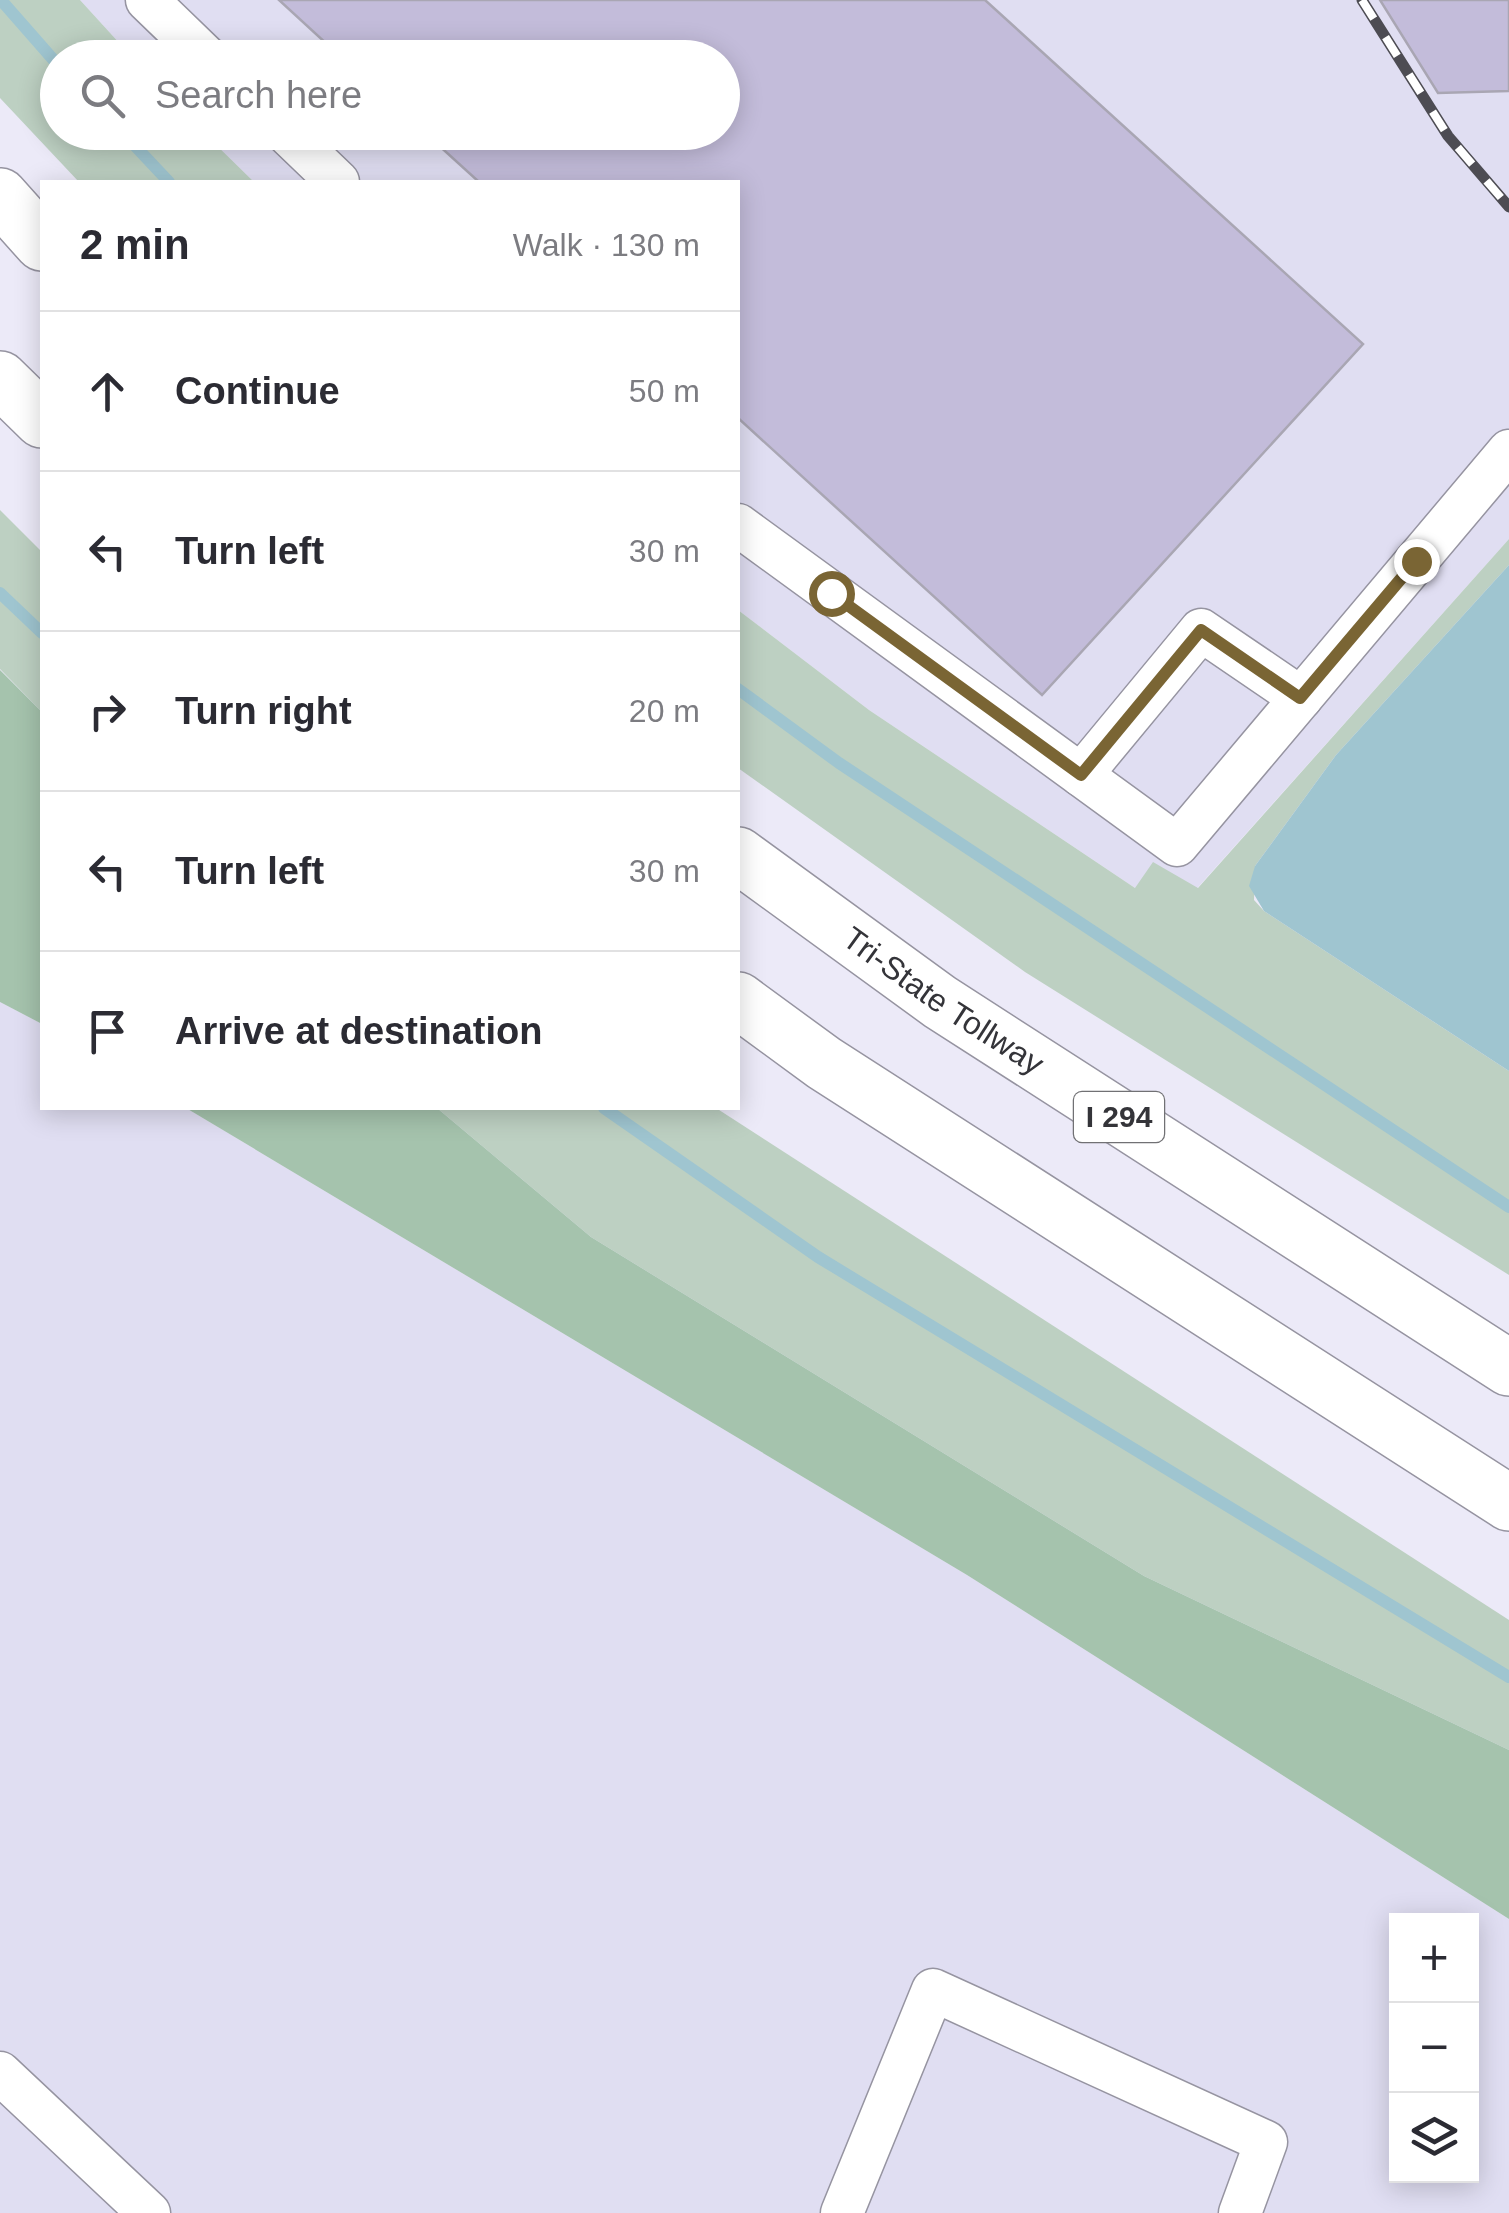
<!DOCTYPE html>
<meta charset="utf-8">
<style>
body{margin:0;font-family:Helvetica,sans-serif;background:#f7f7f7;color:#2b2b33}
.controls{position:absolute;right:30px;bottom:30px;display:grid;overflow:hidden;border-radius:0px;box-shadow:0 5px 25px #0003}
.controls button{width:90px;height:90px;display:grid;place-items:center;padding:0;border:0;border-bottom:2px solid #e1e1e2;background:#fff;color:#2b2b33;font:50px sans-serif}
.stop{position:absolute;width:30px;height:30px;margin:-22px;border:8px solid #7a6534;border-radius:50%;background:#fff}
.stop.end{background:#7a6534;border-color:#fff;box-shadow:0 2px 10px #0008}
.list{margin:0;padding:0;list-style:none}
h2{display:flex;justify-content:space-between;align-items:center;height:130px;margin:0;padding:0 40px;font-size:42px}
h2 small{font-size:32px;font-weight:400;color:#7c7c81}
.list li{display:grid;grid-template-columns:65px 1fr auto;gap:30px;align-items:center;box-sizing:border-box;height:160px;padding:0 40px;border-top:2px solid #e1e1e2}
.list b{display:block;font-size:38px;white-space:nowrap}
.list em{font-size:32px;font-style:normal;color:#7c7c81}
.icon{flex:none;width:55px;height:55px;fill:none;stroke:currentColor;stroke-width:2;stroke-linecap:round;stroke-linejoin:round}
.map{position:relative;flex:none;width:1509px;height:2213px;overflow:hidden}
.search{position:absolute;background:#fff;box-shadow:0 5px 25px #0003;left:40px;top:40px;width:700px;height:110px;display:flex;align-items:center;gap:25px;box-sizing:border-box;padding:0 35px;border-radius:55px;color:#7c7c81;font-size:38px}
.panel{position:absolute;background:#fff;box-shadow:0 5px 25px #0003;left:40px;top:180px;width:700px;height:930px;border-radius:0px}
.map>svg:first-child{display:block}
.built{fill:#e0def2;fill-rule:evenodd}
.green{fill:#bdd0c2}
.forest{fill:#a5c3ad}
.water{fill:#9fc5d0}
.lines{fill:none;stroke-linecap:round;stroke-linejoin:round}
.stream{stroke:#9fc5d0;stroke-width:12}
.building{fill:#c3bcda;stroke:#a9a6b3;stroke-width:2.5}
.minor-casing{stroke:#9694a1;stroke-width:45}
.highway-casing{stroke:#9694a1;stroke-width:58}
.minor{stroke:#fff;stroke-width:42}
.highway{stroke:#fff;stroke-width:55}
.rail-casing{stroke:#4d4c53;stroke-width:11}
.rail{stroke:#fff;stroke-width:8;stroke-dasharray:22;stroke-linecap:butt}
.route{stroke:#7a6534;stroke-width:12}
.labels{text-anchor:middle;stroke-width:8;stroke-linejoin:round;paint-order:stroke}
.shield{fill:#fff;stroke:#717174;stroke-width:2.5}
.shield-label{font-size:30px;font-weight:bold;fill:#343439}
.street-label{font-size:32px;fill:#343439;stroke:#fff}
</style>
<div class="map">
<svg width="1509" height="2213" viewBox="0 0 1509 2213">
<rect width="100%" height="100%" fill="#eceaf8"/>
<!-- built -->
<g class="built">
<polygon points="80,0 1509,0 1509,539 1174,914 869,710 738,610 738,182 254,182 204,133 722,132 722,58 132,57"/>
<path d="M0,1002L42,1024V1108H186L967,1575L1509,1919V2213H0ZM1396,1920H1472V2176H1396Z"/>
</g>
<!-- green -->
<g class="green">
<polygon points="0,0 80,0 132,57 58,58 58,132 204,133 254,182 79,182 0,98"/>
<polygon points="0,510 42,552 42,712 0,669"/>
<polygon points="1509,539 1509,565 1336,755 1255,866 1254,900 1264,911 1509,1071 1509,1275 1025,972 738,768 738,610 869,710 1135,888 1153,862 1198,888"/>
<polygon points="437,1108 716,1108 1509,1620 1509,1750 1144,1576 591,1237"/>
</g>
<!-- forest -->
<g class="forest">
<polygon points="0,670 42,712 42,1024 0,1002"/>
<polygon points="186,1108 437,1108 591,1237 1144,1576 1509,1750 1509,1919 967,1575"/>
</g>
<!-- water -->
<polygon class="water" points="1509,565 1509,1071 1264,911 1249,886 1255,866 1336,755"/>
<g class="lines">
<!-- stream -->
<g class="stream">
<polyline points="1,0 58,65"/>
<polyline points="122,132 169,182"/>
<polyline points="0,593 42,633"/>
<polyline points="738,689 839,763 1509,1207"/>
<polyline points="604,1108 818,1257 1509,1677"/>
</g>
</g>
<!-- building -->
<g class="building">
<polygon points="279,0 985,0 1363,344 1042,695 738,418 738,182 479,182 424,132 722,132 722,58 342,58"/>
<polygon points="1380,0 1509,0 1509,91 1438,93"/>
</g>
<g class="lines">
<defs>
<g id="minor">
<polyline points="147,0 207,58"/>
<polyline points="286,132 338,182"/>
<polyline points="738,525 1177,845 1509,451"/>
<polyline points="1081,775 1201,630 1301,698"/>
<polyline points="0,2073 149,2213"/>
<polyline points="842,2213 933,1990 1266,2142 1240,2213"/>
</g>
<g id="highway">
<polyline points="0,196 42,243"/>
<polyline points="0,379 42,420"/>
<path id="s1" d="M738,855L940,1002L1509,1368"/>
<polyline points="738,1000 824,1063 1509,1503"/>
</g>
</defs>
<!-- minor casing -->
<use href="#minor" class="minor-casing"/>
<!-- highway casing -->
<use href="#highway" class="highway-casing"/>
<!-- minor -->
<use href="#minor" class="minor"/>
<!-- highway -->
<use href="#highway" class="highway"/>
<defs>
<polyline id="rail" points="1362,0 1448,136 1509,207"/>
</defs>
<!-- rail casing -->
<use href="#rail" class="rail-casing"/>
<!-- rail -->
<use href="#rail" class="rail"/>
</g>
<g class="lines">
<!-- route -->
<polyline class="route" points="831,593 1081,775 1201,630 1300,698 1416,561"/>
</g>
<g class="labels">
<!-- shield labels -->
<rect class="shield" x="1074" y="1092" width="90" height="50" rx="8"/>
<g class="shield-label">
<text x="1119" y="1127">I 294</text>
</g>
<!-- street labels -->
<g class="street-label">
<text dy="11" stroke="none"><textPath href="#s1" startOffset="252">Tri-State Tollway</textPath></text>
</g>
</g>
</svg>
<div class="controls">
<button>+</button>
<button>−</button>
<button><svg class="icon" aria-label="layers" viewBox="0 0 24 24"><path d="M12 4l9 5-9 5-9-5zM3 14l9 5 9-5"/></svg></button>
</div>
<div class="stop" style="left:831px;top:593px"></div>
<div class="stop end" style="left:1416px;top:561px"></div>
<div class="search"><svg class="icon" aria-label="search" viewBox="0 0 24 24"><circle cx="10" cy="10" r="6"/><path d="M15 15l6 6"/></svg>Search here</div>
<section class="panel">
<h2>2 min<small>Walk · 130 m</small></h2>
<ul class="list">
<li><svg class="icon" aria-label="ahead" viewBox="0 0 24 24"><path d="M12 20V5M6 11l6-6 6 6"/></svg><div><b>Continue</b></div><em>50 m</em></li>
<li><svg class="icon" aria-label="left" viewBox="0 0 24 24"><path d="M17 20v-9H6M10 6l-5 5 5 5"/></svg><div><b>Turn left</b></div><em>30 m</em></li>
<li><svg class="icon" aria-label="right" viewBox="0 0 24 24"><path d="M7 20v-9h11M14 6l5 5-5 5"/></svg><div><b>Turn right</b></div><em>20 m</em></li>
<li><svg class="icon" aria-label="left" viewBox="0 0 24 24"><path d="M17 20v-9H6M10 6l-5 5 5 5"/></svg><div><b>Turn left</b></div><em>30 m</em></li>
<li><svg class="icon" aria-label="arrive" viewBox="0 0 24 24"><path d="M6 21V4h12l-3 4 3 4H6"/></svg><div><b>Arrive at destination</b></div></li>
</ul>
</section>
</div>
